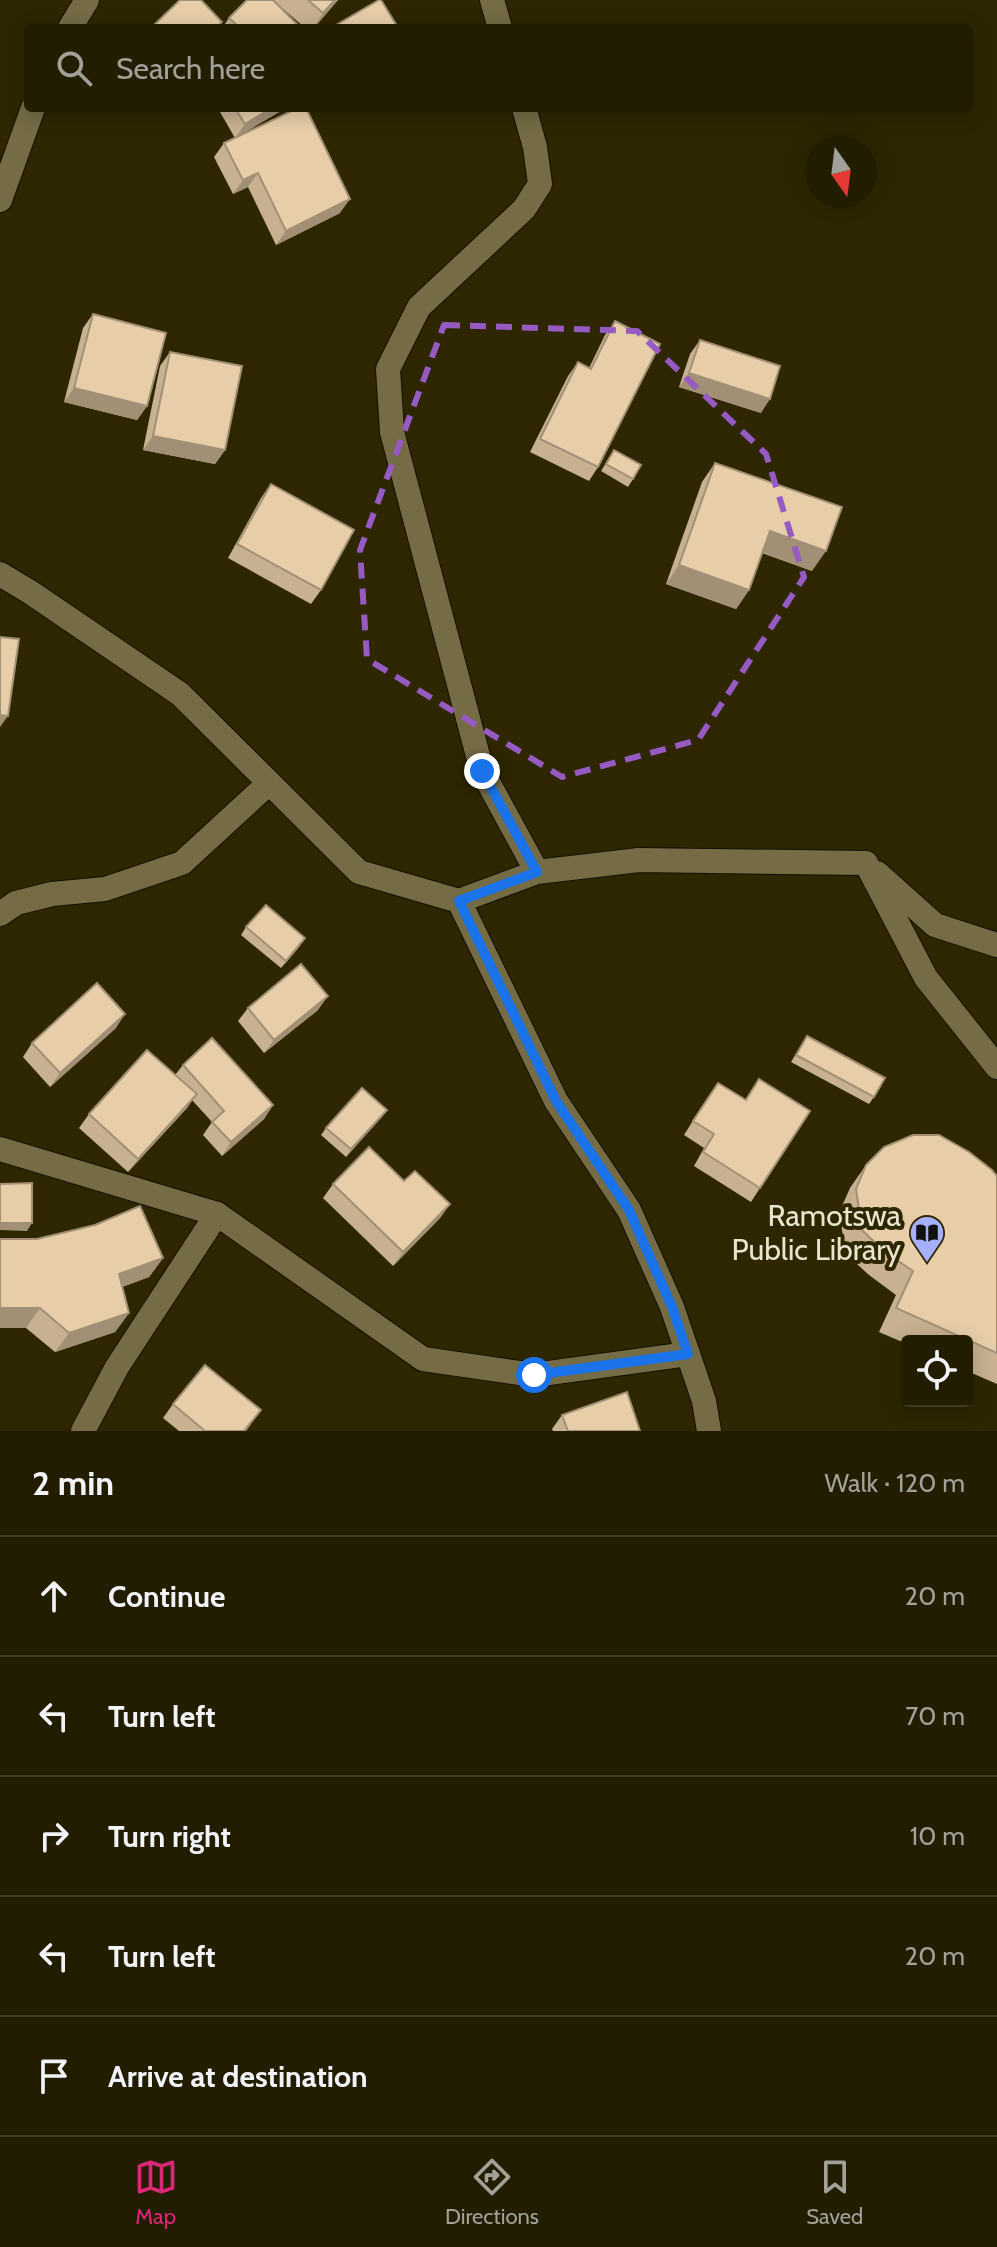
<!DOCTYPE html>
<meta charset="utf-8">
<style>
body{margin:0;font-family:Cabin,sans-serif;background:#2e290f;color:#f1f3f6}
.controls{position:absolute;right:24px;bottom:24px;display:grid;overflow:hidden;border-radius:8px;box-shadow:0 4px 20px #0003}
.controls button{width:72px;height:72px;display:grid;place-items:center;padding:0;border:0;border-bottom:2px solid #3f3a22;background:#221c00;color:#f1f3f6;font:40px sans-serif}
.compass{position:absolute;left:805px;top:136px;width:72px;height:72px;border-radius:50%;background:#221c00;box-shadow:0 4px 20px #0003;rotate:166deg}
.stop{position:absolute;width:24px;height:24px;margin:-18px;border:6px solid #1a73e8;border-radius:50%;background:#fff}
.stop.end{background:#1a73e8;border-color:#fff;box-shadow:0 2px 8px #0008}
.list{margin:0;padding:0;list-style:none}
h2{display:flex;justify-content:space-between;align-items:center;height:104px;margin:0;padding:0 32px;font-size:34px}
h2 small{font-size:26px;font-weight:400;color:#a2a199}
.list li{display:grid;grid-template-columns:52px 1fr auto;gap:24px;align-items:center;box-sizing:border-box;height:120px;padding:0 32px;border-top:2px solid #3f3a22}
.list b{display:block;font-size:30px;white-space:nowrap}
.list em{font-size:26px;font-style:normal;color:#a2a199}
.icon{flex:none;width:44px;height:44px;fill:none;stroke:currentColor;stroke-width:2;stroke-linecap:round;stroke-linejoin:round}
.map{position:relative;flex:none;width:997px;height:1431px;overflow:hidden}
.search{position:absolute;background:#221c00;box-shadow:0 4px 20px #0003;left:24px;right:24px;top:24px;height:88px;display:flex;align-items:center;gap:20px;box-sizing:border-box;padding:0 28px;border-radius:8px;color:#a2a199;font-size:30px}
.sheet{height:704px;background:#221c00}
nav{display:flex;justify-content:space-around;align-items:center;box-sizing:border-box;height:112px;border-top:2px solid #3f3a22;background:#221c00;font-size:22px;color:#a2a199}
nav a{display:grid;justify-items:center;gap:4px}
nav .on{color:#db2777}
.map>svg:first-child{display:block}
.lines{fill:none;stroke-linecap:round;stroke-linejoin:round}
.street-casing{stroke:#150f00;stroke-width:26}
.street{stroke:#756c46;stroke-width:24}
.wall{fill:#c7b191}
.shaded-wall{fill:#a29076}
.building{fill:#e7cea9;stroke:#a29076;stroke-width:2}
.route{stroke:#1a73e8;stroke-width:10}
.marked{fill:none;stroke:#965ac3;stroke-width:6;stroke-dasharray:16 10;stroke-linejoin:round}
.labels{text-anchor:middle;stroke-width:8;stroke-linejoin:round;paint-order:stroke}
.poi-label{font-size:30px;fill:#e8e4cf;stroke:#2e2600;text-anchor:end}
</style>
<div class="map">
<svg width="997" height="1431" viewBox="0 0 997 1431">
<rect width="100%" height="100%" fill="#2e2600"/>
<g class="lines">
<defs>
<g id="street">
<polyline points="492,0 500,28"/>
<polyline points="70,28 87,0"/>
<polyline points="524,108 535,147 540,184 524,209 419,307 388,369 392,432 482,771 537,872"/>
<polyline points="0,200 33,108"/>
<polyline points="0,574 30,592 180,694 359,872 459,901 556,1101 629,1210 672,1307 704,1401 709,1431"/>
<polyline points="877,873 935,925 997,945"/>
<polyline points="459,901 537,872 639,860 866,863 926,978 997,1067"/>
<polyline points="0,914 16,903 52,894 105,889 182,863 269,783"/>
<polyline points="0,1149 217,1214 423,1359 534,1375 688,1354"/>
<polyline points="83,1431 117,1367 217,1214"/>
</g>
</defs>
<!-- street casing -->
<use href="#street" class="street-casing"/>
<!-- street -->
<use href="#street" class="street"/>
</g>
<!-- wall -->
<g class="wall">
<polygon points="247,0 338,0 314,28 305,28 274,1 301,28 222,28 229,18"/>
<polygon points="222,108 286,108 235,138 220,112"/>
<polygon points="224,143 340,213 276,245 248,187 233,194 214,157"/>
<polygon points="93,314 147,406 137,420 64,402 83,328"/>
<polygon points="615,321 598,467 589,481 530,452 568,376 578,362 589,368 605,335"/>
<polygon points="700,340 761,413 679,387 690,354"/>
<polygon points="170,352 225,450 215,464 143,450 160,366"/>
<polygon points="614,450 633,479 628,487 601,471"/>
<polygon points="715,463 812,571 762,553 749,590 736,609 666,584 702,482"/>
<polygon points="271,484 321,590 311,604 228,558 261,498"/>
<polygon points="246,927 300,946 281,968 241,935"/>
<polygon points="248,1008 318,1010 264,1053 238,1021"/>
<polygon points="116,1028 50,1087 23,1057 32,1043"/>
<polygon points="807,1036 874,1097 869,1104 791,1062"/>
<polygon points="183,1065 273,1105 264,1119 222,1156 203,1135 212,1122 192,1100 187,1108 128,1172 79,1128 89,1114 175,1075"/>
<polygon points="759,1079 760,1188 751,1202 694,1166 704,1148 684,1135 708,1097 745,1100"/>
<polygon points="387,1110 346,1157 321,1135 326,1128"/>
<polygon points="866,1165 997,1176 997,1384 967,1371 967,1341 907,1341 907,1344 879,1332 896,1295 869,1275 846,1254 839,1213 850,1188"/>
<polygon points="404,1181 450,1204 440,1218 393,1266 323,1198 333,1184"/>
<polygon points="0,1239 163,1258 149,1277 122,1287 129,1313 115,1332 55,1352 26,1328 0,1328"/>
<polygon points="173,1404 251,1424 246,1431 179,1431 163,1418"/>
<polygon points="562,1415 640,1431 553,1431 552,1429"/>
</g>
<!-- shaded-wall -->
<g class="shaded-wall">
<polygon points="335,0 338,0 313,28 323,13"/>
<polygon points="272,108 286,108 235,138 245,124"/>
<polygon points="258,173 248,187 233,194 243,180"/>
<polygon points="350,199 340,213 276,245 286,231"/>
<polygon points="689,373 770,399 761,413 679,387"/>
<polygon points="74,388 147,406 137,420 64,402"/>
<polygon points="153,436 225,450 215,464 143,450"/>
<polygon points="770,531 826,551 812,571 756,550"/>
<polygon points="679,565 749,590 736,609 666,584"/>
<polygon points="0,715 8,716 0,727"/>
<polygon points="328,996 318,1010 264,1053 274,1040"/>
<polygon points="125,1014 116,1028 50,1087 60,1073"/>
<polygon points="197,1094 187,1108 128,1172 138,1159"/>
<polygon points="273,1105 264,1119 222,1156 231,1142"/>
<polygon points="387,1110 382,1117 346,1157 351,1149"/>
<polygon points="450,1204 440,1218 393,1266 403,1252"/>
<polygon points="0,1223 32,1223 27,1231 0,1230"/>
<polygon points="163,1258 149,1277 106,1293 119,1274"/>
<polygon points="0,1308 40,1308 26,1328 0,1328"/>
<polygon points="129,1313 115,1332 55,1352 69,1333"/>
</g>
<!-- building -->
<g class="building">
<polygon points="180,0 201,0 222,22 216,28 158,28 154,25"/>
<polygon points="247,0 273,0 301,28 240,28 229,18"/>
<polygon points="308,0 335,0 323,13"/>
<polygon points="379,0 381,0 397,26 394,28 331,28"/>
<polygon points="235,108 272,108 245,124"/>
<polygon points="298,108 306,108 350,199 286,231 258,173 243,180 224,143"/>
<polygon points="93,314 166,333 147,406 74,388"/>
<polygon points="615,321 660,344 598,467 540,439 578,362 591,369"/>
<polygon points="700,340 780,366 770,399 689,373"/>
<polygon points="170,352 242,366 225,450 153,436"/>
<polygon points="614,450 641,465 633,479 606,464"/>
<polygon points="715,463 842,507 826,551 770,531 749,590 679,565"/>
<polygon points="271,484 354,530 321,590 237,544"/>
<polygon points="0,637 19,639 8,716 0,715"/>
<polygon points="266,905 305,938 286,961 246,927"/>
<polygon points="301,964 328,996 274,1040 248,1008"/>
<polygon points="97,983 125,1014 60,1073 32,1043"/>
<polygon points="807,1036 885,1078 874,1097 796,1055"/>
<polygon points="212,1038 273,1105 231,1142 212,1122 224,1111 183,1065"/>
<polygon points="147,1050 197,1094 138,1159 89,1114"/>
<polygon points="759,1079 810,1111 760,1188 703,1152 714,1134 693,1121 718,1083 746,1100"/>
<polygon points="362,1088 387,1110 351,1149 326,1128"/>
<polygon points="913,1135 939,1135 969,1152 992,1170 997,1176 997,1353 896,1308 913,1271 885,1252 862,1230 856,1189 866,1165 884,1147"/>
<polygon points="369,1147 404,1181 415,1171 450,1204 403,1252 333,1184"/>
<polygon points="32,1183 32,1223 0,1223 0,1184"/>
<polygon points="140,1206 163,1258 119,1274 129,1313 69,1333 40,1308 0,1308 0,1239 37,1239 95,1225"/>
<polygon points="205,1365 261,1410 244,1431 205,1431 173,1404"/>
<polygon points="627,1392 640,1431 568,1431 562,1415"/>
</g>
<g class="lines">
<!-- route -->
<polyline class="route" points="482,771 537,872 459,901 556,1101 629,1210 672,1307 688,1354 534,1375"/>
</g>
<!-- marked area -->
<path class="marked" d="M444,325L637,331L766,454L804,577L698,740L562,777L367,659L360,550Z"/>
<!-- icons -->
<defs>
<symbol id="library-pin" viewBox="-11 -11 22 30"><path d="M0 17L-7.5 6A9.5 9.5 0 1 1 7.5 6Z" fill="#a6b1fc" stroke="#2e2600"/><path d="M-6-4Q-3-5.5-.7-3.5V5Q-3 3-6 4ZM6-4Q3-5.5 .7-3.5V5Q3 3 6 4Z" fill="#111"/></symbol>
</defs>
<g fill-rule="evenodd">
<use href="#library-pin" x="907" y="1213" width="40" height="54"/>
</g>
<g class="labels">
<!-- poi labels -->
<g class="poi-label">
<text x="901" y="1226">Ramotswa<tspan x="901" dy="34">Public Library</tspan></text>
</g>
</g>
</svg>
<div class="controls">
<button><svg class="icon" aria-label="locate" viewBox="0 0 24 24"><circle cx="12" cy="12" r="6"/><path d="M12 2v4M12 18v4M2 12h4M18 12h4"/></svg></button>
</div>
<svg class="compass" viewBox="-18 -18 36 36"><path d="M0-13l5 13h-10z" fill="#e53935"/><path d="M0 13l5-13h-10z" fill="#a2a199"/></svg>
<div class="stop" style="left:534px;top:1375px"></div>
<div class="stop end" style="left:482px;top:771px"></div>
<div class="search"><svg class="icon" aria-label="search" viewBox="0 0 24 24"><circle cx="10" cy="10" r="6"/><path d="M15 15l6 6"/></svg>Search here</div>
</div>
<section class="sheet">
<h2>2 min<small>Walk · 120 m</small></h2>
<ul class="list">
<li><svg class="icon" aria-label="ahead" viewBox="0 0 24 24"><path d="M12 20V5M6 11l6-6 6 6"/></svg><div><b>Continue</b></div><em>20 m</em></li>
<li><svg class="icon" aria-label="left" viewBox="0 0 24 24"><path d="M17 20v-9H6M10 6l-5 5 5 5"/></svg><div><b>Turn left</b></div><em>70 m</em></li>
<li><svg class="icon" aria-label="right" viewBox="0 0 24 24"><path d="M7 20v-9h11M14 6l5 5-5 5"/></svg><div><b>Turn right</b></div><em>10 m</em></li>
<li><svg class="icon" aria-label="left" viewBox="0 0 24 24"><path d="M17 20v-9H6M10 6l-5 5 5 5"/></svg><div><b>Turn left</b></div><em>20 m</em></li>
<li><svg class="icon" aria-label="arrive" viewBox="0 0 24 24"><path d="M6 21V4h12l-3 4 3 4H6"/></svg><div><b>Arrive at destination</b></div></li>
</ul>
</section>
<nav>
<a class="on"><svg class="icon" aria-label="map" viewBox="0 0 24 24"><path d="M3 6l6-2 6 2 6-2v14l-6 2-6-2-6 2zM9 4v14M15 6v14"/></svg>Map</a>
<a><svg class="icon" aria-label="directions" viewBox="0 0 24 24"><path d="M12 3l9 9-9 9-9-9zM9 14v-3h6M13 9l2 2-2 2"/></svg>Directions</a>
<a><svg class="icon" aria-label="saved" viewBox="0 0 24 24"><path d="M7 4h10v16l-5-4-5 4z"/></svg>Saved</a>
</nav>
